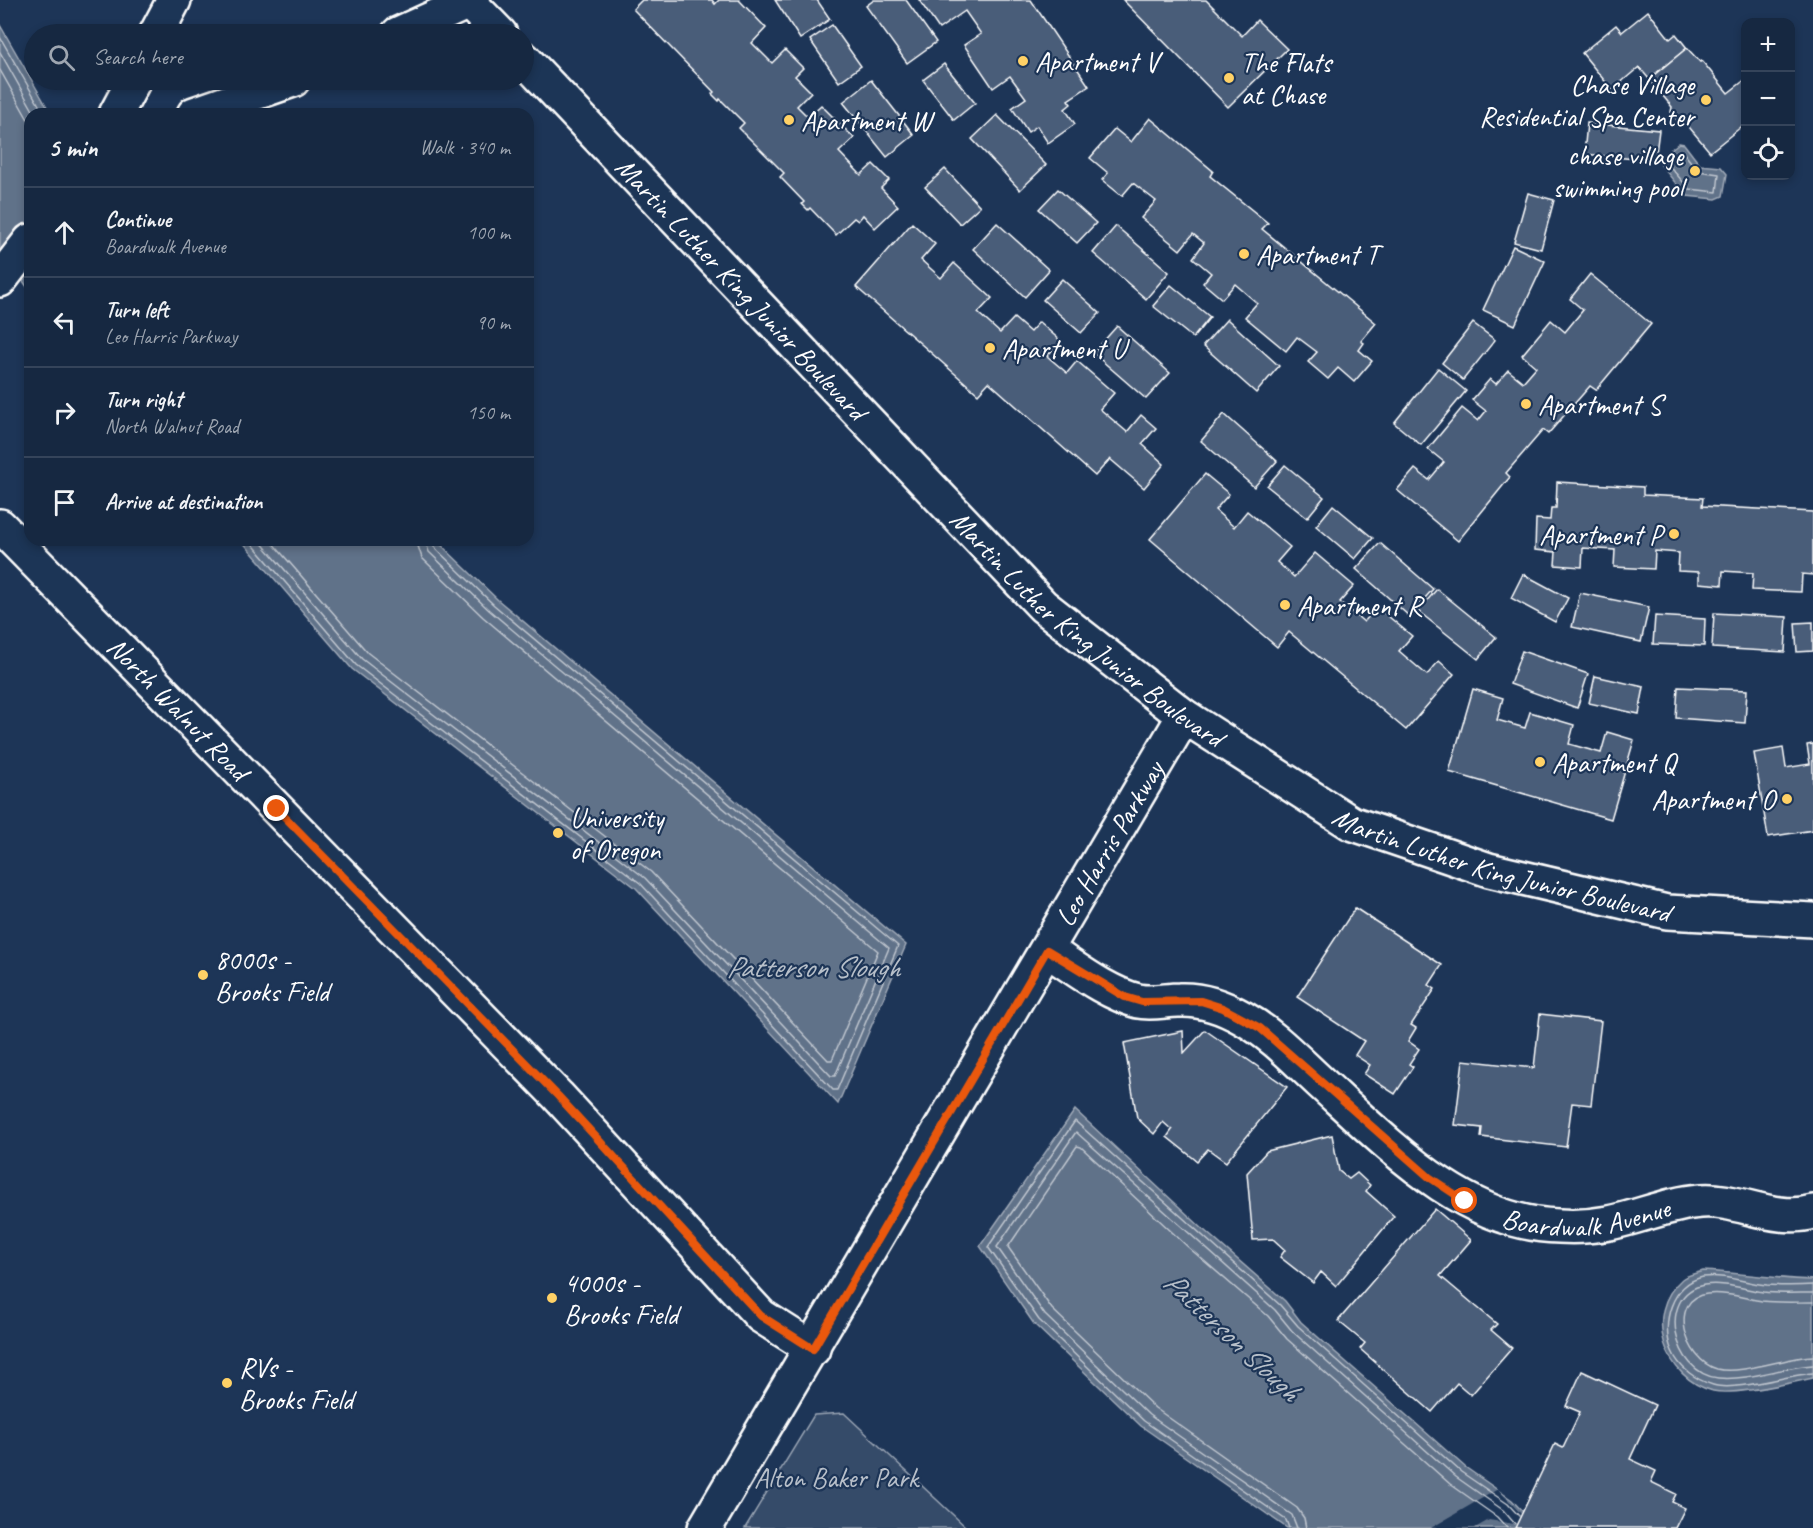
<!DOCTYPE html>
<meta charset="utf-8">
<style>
body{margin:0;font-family:Caveat,sans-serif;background:#23344c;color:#f1f3f6}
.controls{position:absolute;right:18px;top:18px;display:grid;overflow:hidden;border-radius:12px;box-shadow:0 3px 9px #0003}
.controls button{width:54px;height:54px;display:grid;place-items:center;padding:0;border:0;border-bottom:2px solid #35445a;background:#162841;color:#f1f3f6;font:30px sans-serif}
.stop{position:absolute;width:18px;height:18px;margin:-14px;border:4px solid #ea580c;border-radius:50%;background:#fff}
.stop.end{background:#ea580c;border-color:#fff;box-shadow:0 2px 6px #0008}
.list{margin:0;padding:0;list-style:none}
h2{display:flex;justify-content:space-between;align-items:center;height:78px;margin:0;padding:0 24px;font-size:26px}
h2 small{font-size:20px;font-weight:400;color:#9ea6b1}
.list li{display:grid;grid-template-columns:39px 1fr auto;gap:18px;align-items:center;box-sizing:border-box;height:90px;padding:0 24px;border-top:2px solid #35445a}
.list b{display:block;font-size:22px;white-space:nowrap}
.list p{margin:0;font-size:20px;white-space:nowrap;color:#9ea6b1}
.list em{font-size:20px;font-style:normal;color:#9ea6b1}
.icon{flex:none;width:33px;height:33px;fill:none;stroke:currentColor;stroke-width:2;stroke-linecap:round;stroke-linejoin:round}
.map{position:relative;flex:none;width:1813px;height:1528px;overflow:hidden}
.search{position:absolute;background:#162841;box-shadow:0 3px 9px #0003;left:24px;top:24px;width:510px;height:66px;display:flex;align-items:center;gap:15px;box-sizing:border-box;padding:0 21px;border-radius:33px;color:#9ea6b1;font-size:22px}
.panel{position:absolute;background:#162841;box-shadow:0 3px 9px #0003;left:24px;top:108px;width:510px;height:438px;border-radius:18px}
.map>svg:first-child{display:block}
.green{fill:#364b69;stroke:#9aa5b4;stroke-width:1.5}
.water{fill:#617289;stroke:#a0aab8;stroke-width:1.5}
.pier{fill:#1d3557}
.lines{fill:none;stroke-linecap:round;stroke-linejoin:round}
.shore{stroke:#c0c7d0;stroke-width:1.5}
.building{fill:#4a5d79;stroke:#fff;stroke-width:1.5}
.minor-casing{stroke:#fff;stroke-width:38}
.major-casing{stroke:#fff;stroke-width:38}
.minor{stroke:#1d3557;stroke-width:33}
.major{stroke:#1d3557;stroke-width:33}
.route{stroke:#ea580c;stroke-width:8}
.poi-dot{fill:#ffd166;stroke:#1d3557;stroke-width:2}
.labels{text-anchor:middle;stroke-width:4.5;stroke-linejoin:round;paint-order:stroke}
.poi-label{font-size:28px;fill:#fff;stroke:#1d3557;text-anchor:start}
.street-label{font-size:28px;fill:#fff;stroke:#1d3557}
.park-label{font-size:28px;fill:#b9c0ca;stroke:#1d3557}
.water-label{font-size:30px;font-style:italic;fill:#b8c0ca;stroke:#1d3557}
</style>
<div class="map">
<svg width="1813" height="1528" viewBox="0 0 1813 1528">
<rect width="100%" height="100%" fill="#1d3557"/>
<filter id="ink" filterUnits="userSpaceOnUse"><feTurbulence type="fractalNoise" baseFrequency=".0167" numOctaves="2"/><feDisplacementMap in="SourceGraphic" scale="12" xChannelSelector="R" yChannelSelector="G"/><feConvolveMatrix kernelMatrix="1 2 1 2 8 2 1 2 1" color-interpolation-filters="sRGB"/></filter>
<g filter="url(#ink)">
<!-- green -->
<polygon class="green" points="844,1413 967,1528 745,1528 814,1415"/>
<!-- water -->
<g class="water">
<polygon points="0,25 51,114 30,114 30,291 0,249"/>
<polygon points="1679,143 1684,144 1700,165 1721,167 1727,174 1723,196 1716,199 1686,196 1661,165 1661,157"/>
<polygon points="241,540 436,540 498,600 906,945 838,1104 636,888 352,669"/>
<polygon points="1075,1110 1204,1230 1285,1301 1301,1322 1465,1467 1512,1500 1538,1528 1287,1528 1141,1426 1034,1324 980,1246"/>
<path d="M1703,1271C1740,1273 1776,1279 1813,1280V1378C1791,1383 1733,1396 1713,1391C1665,1379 1642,1314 1682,1279C1687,1275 1697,1273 1703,1271Z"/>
</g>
<!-- pier -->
<polygon class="pier" points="1498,1489 1534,1528 1518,1528 1514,1524 1489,1520 1475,1528 1431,1528"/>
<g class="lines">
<!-- shore -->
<g class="shore">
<polyline points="0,37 44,114"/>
<polyline points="0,52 35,114"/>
<polyline points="0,70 30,123"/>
<polygon points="1678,151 1683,152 1698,171 1719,174 1717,192 1689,189 1667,163"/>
<polyline points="249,540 356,665 640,883 833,1090 837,1090 898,946 494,605 434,547 433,540"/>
<polyline points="259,540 362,659 645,878 831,1076 835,1076 889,948 489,610 429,552 425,540"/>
<polyline points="270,540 368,653 651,872 828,1060 832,1060 878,951 483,617 422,558 416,540"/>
<path d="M1813,1285C1798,1286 1782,1286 1767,1285C1746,1283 1725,1274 1703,1277C1672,1283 1660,1324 1672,1351C1679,1368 1696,1380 1713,1385C1736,1392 1788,1375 1813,1373"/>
<path d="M1813,1293C1797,1293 1779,1294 1763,1292C1744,1289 1723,1282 1704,1285C1656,1294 1673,1374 1718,1378C1750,1381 1781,1367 1813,1365"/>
<path d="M1813,1302C1796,1302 1779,1303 1762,1301C1744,1298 1726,1292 1707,1294C1668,1298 1684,1360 1717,1369C1742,1375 1787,1357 1813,1356"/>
<polyline points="1289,1528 1286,1520 1144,1421 1039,1320 988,1247 1075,1121 1280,1305 1298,1326 1461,1472 1508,1504 1519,1516"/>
<polyline points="1297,1528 1292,1515 1149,1415 1045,1315 997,1247 1076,1132 1275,1310 1293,1332 1456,1477 1503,1510 1515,1524"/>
<polyline points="1306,1528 1304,1518 1297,1508 1155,1408 1052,1309 1008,1247 1077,1146 1081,1147 1188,1247 1268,1316 1287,1339 1450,1484 1497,1517 1507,1528"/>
</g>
</g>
<!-- building -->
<g class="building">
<polygon points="642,0 712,0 715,4 719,0 739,0 766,28 752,43 772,63 785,50 803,68 795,76 811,92 797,106 808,117 821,105 854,138 839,152 861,175 873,164 889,180 881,188 898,206 875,228 863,215 858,221 854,218 836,235 810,208 808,210 802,204 804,202 780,177 784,173 739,128 744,123 720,99 719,101 712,94 714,92 633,9"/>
<polygon points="775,0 817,0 830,19 800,39"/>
<polygon points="874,0 906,0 936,42 907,63 866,6"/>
<polygon points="919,0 1031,0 1089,86 1068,100 1071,104 1065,109 1075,124 1048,143 1037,126 1028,132 1012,108 1026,98 1010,76 993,88 964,45 981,34 965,11 939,29"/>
<polygon points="1123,0 1206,0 1242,36 1257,20 1287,49 1228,107"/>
<polygon points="1648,11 1670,39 1676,34 1687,48 1649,79 1639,67 1612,90 1582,53 1616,25 1622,32"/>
<polygon points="832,25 861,66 839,82 810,40"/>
<polygon points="1687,48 1700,62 1702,61 1728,93 1746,79 1746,123 1710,152 1684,121 1678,121 1671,112 1672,107 1649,79"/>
<polygon points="944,64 975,103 954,120 923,80"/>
<polygon points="871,80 914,135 887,157 843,102"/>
<polygon points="997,115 1046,165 1020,190 972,139"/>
<polygon points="1150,118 1213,171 1210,176 1268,223 1262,229 1376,323 1361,341 1364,343 1359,350 1372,361 1354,382 1338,368 1328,379 1308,362 1317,352 1297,337 1286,351 1245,317 1257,303 1235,284 1222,299 1203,283 1211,273 1193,258 1204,243 1193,234 1180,250 1141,218 1156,201 1133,183 1122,196 1102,180 1108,173 1090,158 1115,129 1131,142"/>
<polygon points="1587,123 1659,130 1655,161 1584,154"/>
<polygon points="945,169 980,206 960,224 925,187"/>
<polygon points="1058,189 1096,223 1077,243 1039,209"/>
<polygon points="1528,193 1554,200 1541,249 1514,242"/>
<polygon points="912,223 935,244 921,260 941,278 954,263 992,298 978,313 1000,333 1014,318 1030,332 1039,322 1061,341 1047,356 1067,373 1077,361 1114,393 1100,409 1127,432 1141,415 1156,428 1142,444 1164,464 1144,488 1110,459 1095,476 989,382 978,394 856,287"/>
<polygon points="997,223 1049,270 1025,297 973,249"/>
<polygon points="1116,226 1169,272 1146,299 1093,253"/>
<polygon points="1513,246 1545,261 1515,325 1483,310"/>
<polygon points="1590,274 1651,324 1596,390 1590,386 1548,434 1543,430 1506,473 1510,477 1458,541 1397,490 1415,469 1429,480 1444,462 1428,449 1462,408 1478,421 1486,411 1472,400 1490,379 1496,384 1508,370 1523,382 1536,367 1522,355 1551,320 1565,332 1583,310 1570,299"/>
<polygon points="1062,279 1100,313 1081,333 1043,300"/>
<polygon points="1171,285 1210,317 1193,338 1153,306"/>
<polygon points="1227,319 1279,366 1256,393 1203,346"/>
<polygon points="1473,323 1495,340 1463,380 1442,363"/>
<polygon points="1117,326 1170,373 1146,399 1093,353"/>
<polygon points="1438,368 1466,391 1421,445 1394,423"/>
<polygon points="1224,414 1277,461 1254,487 1201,441"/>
<polygon points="1285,465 1324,497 1307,518 1267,486"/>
<polygon points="1205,474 1229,494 1215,510 1234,527 1247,511 1290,547 1277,562 1294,577 1315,553 1354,586 1340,602 1364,622 1377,607 1412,636 1399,651 1427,675 1439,661 1454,674 1406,730 1289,632 1277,647 1150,539"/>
<polygon points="1557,482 1643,487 1643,495 1703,498 1702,506 1813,512 1813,575 1802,574 1801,592 1752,590 1753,573 1723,571 1722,585 1699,583 1699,572 1678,571 1679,553 1655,551 1654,569 1614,567 1615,550 1583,548 1582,567 1555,565 1556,552 1535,550 1536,519 1550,520 1551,508 1556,508"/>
<polygon points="1333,505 1373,538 1355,559 1316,526"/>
<polygon points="1380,543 1433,589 1409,616 1356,569"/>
<polygon points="1523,574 1568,598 1555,622 1511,598"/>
<polygon points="1437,589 1496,637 1478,659 1418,611"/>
<polygon points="1580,593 1649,607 1641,642 1572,627"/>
<polygon points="1714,613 1787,617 1785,652 1712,648"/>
<polygon points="1655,616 1705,619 1704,646 1653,644"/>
<polygon points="1813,622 1813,651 1797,652 1795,623"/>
<polygon points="1522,651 1588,674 1577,708 1510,684"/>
<polygon points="1595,676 1644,687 1639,714 1589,703"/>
<polygon points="1678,687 1747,690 1745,723 1676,718"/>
<polygon points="1473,689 1503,698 1497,720 1525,728 1530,712 1574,725 1569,744 1601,753 1607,732 1634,740 1611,819 1449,772"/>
<polygon points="1813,744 1813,830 1768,837 1754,753 1783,748 1786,768 1810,764 1807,745"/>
<polygon points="1355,908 1442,965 1429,985 1435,989 1411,1025 1416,1028 1408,1041 1419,1049 1409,1064 1413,1067 1395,1094 1364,1074 1370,1065 1355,1055 1364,1041 1297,997"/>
<polygon points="1540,1014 1601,1021 1591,1105 1572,1103 1566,1147 1481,1137 1482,1128 1455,1125 1463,1060 1534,1068"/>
<polygon points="1205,1030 1287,1087 1226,1162 1208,1149 1197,1161 1167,1137 1172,1130 1163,1122 1154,1134 1137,1118 1124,1043 1183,1031 1184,1053"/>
<polygon points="1332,1135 1339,1171 1349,1179 1357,1173 1370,1185 1366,1191 1394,1216 1336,1286 1321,1272 1313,1283 1280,1257 1285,1250 1273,1239 1253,1240 1247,1173 1267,1151"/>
<polygon points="1435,1209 1471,1240 1440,1276 1497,1324 1491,1330 1512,1348 1471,1395 1457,1383 1432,1412 1360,1349 1365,1343 1338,1321"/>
<polygon points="1582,1371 1655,1405 1630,1459 1656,1471 1651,1482 1676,1494 1672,1502 1685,1508 1675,1528 1515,1528 1555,1444 1563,1448 1580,1412 1566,1406"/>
</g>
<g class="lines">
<defs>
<g id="minor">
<polyline points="156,34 174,0"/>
<polyline points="398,34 473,0"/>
<polyline points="116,114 134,80"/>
<polyline points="194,114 293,80"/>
<polyline points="0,280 30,241"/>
<path id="s1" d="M0,526L558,1096L761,1316L813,1349"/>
<path id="s2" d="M1047,950C1075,968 1106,993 1138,1001C1151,1004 1166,1000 1179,1000C1202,999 1224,1007 1243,1018C1273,1035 1295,1059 1320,1082C1386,1142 1463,1224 1559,1226C1575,1227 1593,1226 1609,1223C1640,1217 1670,1203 1701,1201C1739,1198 1774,1223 1813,1212"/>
<path id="s3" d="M705,1528L1184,716"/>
</g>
<g id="major">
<polyline points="467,0 500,34"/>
<path id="s4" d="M524,59L1043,606L1184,716L1351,823L1489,870L1667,912L1813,920"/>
</g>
</defs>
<!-- minor casing -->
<use href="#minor" class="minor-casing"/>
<!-- major casing -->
<use href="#major" class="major-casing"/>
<!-- minor -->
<use href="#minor" class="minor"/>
<!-- major -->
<use href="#major" class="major"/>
</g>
</g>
<g class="lines" filter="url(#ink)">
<!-- route -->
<polyline class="route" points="277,809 558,1096 761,1316 813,1349 1047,950 1125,997 1142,1002 1201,1001 1223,1008 1260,1028 1429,1177 1465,1201"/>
</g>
<!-- markers -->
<g class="poi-dot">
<circle cx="1023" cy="61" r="6"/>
<circle cx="1229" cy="78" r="6"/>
<circle cx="1706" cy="100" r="6"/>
<circle cx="789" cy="120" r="6"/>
<circle cx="1695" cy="171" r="6"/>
<circle cx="1244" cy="254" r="6"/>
<circle cx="990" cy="348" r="6"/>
<circle cx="1526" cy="404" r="6"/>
<circle cx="1674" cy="534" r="6"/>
<circle cx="1285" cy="605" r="6"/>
<circle cx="1540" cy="762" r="6"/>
<circle cx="1787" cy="799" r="6"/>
<circle cx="558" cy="833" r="6"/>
<circle cx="203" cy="975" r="6"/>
<circle cx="552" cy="1298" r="6"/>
<circle cx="227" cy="1383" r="6"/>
</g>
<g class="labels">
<!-- poi labels -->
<g class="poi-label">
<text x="1035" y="71">Apartment V</text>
<text x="1241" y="72">The Flats<tspan x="1241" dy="32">at Chase</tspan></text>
<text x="1694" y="94" text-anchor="end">Chase Village<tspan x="1694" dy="32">Residential Spa Center</tspan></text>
<text x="801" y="130">Apartment W</text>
<text x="1683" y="165" text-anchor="end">chase village<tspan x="1683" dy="32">swimming pool</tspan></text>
<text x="1256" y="264">Apartment T</text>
<text x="1002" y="358">Apartment U</text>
<text x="1538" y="414">Apartment S</text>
<text x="1662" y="544" text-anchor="end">Apartment P</text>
<text x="1297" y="615">Apartment R</text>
<text x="1552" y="772">Apartment Q</text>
<text x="1775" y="809" text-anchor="end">Apartment O</text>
<text x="570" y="827">University<tspan x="570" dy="32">of Oregon</tspan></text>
<text x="215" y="969">8000s -<tspan x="215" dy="32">Brooks Field</tspan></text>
<text x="564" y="1292">4000s -<tspan x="564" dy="32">Brooks Field</tspan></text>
<text x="239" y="1377">RVs -<tspan x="239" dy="32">Brooks Field</tspan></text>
</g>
<!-- street labels -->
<g class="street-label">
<text dy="10" stroke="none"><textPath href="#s4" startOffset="316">Martin Luther King Junior Boulevard</textPath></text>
<text dy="10" stroke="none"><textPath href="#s4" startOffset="802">Martin Luther King Junior Boulevard</textPath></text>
<text dy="10" stroke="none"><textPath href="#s1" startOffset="255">North Walnut Road</textPath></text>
<text dy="10" stroke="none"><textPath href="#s3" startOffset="795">Leo Harris Parkway</textPath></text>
<text dy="10" stroke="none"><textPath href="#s4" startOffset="1288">Martin Luther King Junior Boulevard</textPath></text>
<text dy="10" stroke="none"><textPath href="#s2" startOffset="627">Boardwalk Avenue</textPath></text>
</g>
<!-- park labels -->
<g class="park-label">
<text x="836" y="1487">Alton Baker Park</text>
</g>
<!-- water labels -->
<g class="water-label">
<text x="813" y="977">Patterson Slough</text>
<text transform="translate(1232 1336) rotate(43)" y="10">Patterson Slough</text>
</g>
</g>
</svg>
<div class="controls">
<button>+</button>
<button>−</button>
<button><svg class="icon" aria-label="locate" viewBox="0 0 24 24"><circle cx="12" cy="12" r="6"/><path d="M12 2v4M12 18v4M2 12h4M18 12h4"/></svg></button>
</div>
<div class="stop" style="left:1465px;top:1201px"></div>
<div class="stop end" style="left:277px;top:809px"></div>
<div class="search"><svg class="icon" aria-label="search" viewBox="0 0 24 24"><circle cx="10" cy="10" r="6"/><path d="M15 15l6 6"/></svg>Search here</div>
<section class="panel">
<h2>5 min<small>Walk · 340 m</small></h2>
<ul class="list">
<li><svg class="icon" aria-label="ahead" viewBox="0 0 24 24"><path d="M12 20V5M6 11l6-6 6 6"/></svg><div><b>Continue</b><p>Boardwalk Avenue</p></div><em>100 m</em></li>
<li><svg class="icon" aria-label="left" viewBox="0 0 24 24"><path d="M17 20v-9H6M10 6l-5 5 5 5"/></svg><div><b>Turn left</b><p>Leo Harris Parkway</p></div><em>90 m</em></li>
<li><svg class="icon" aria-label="right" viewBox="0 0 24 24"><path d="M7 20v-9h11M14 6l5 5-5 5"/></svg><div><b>Turn right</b><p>North Walnut Road</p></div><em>150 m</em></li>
<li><svg class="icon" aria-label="arrive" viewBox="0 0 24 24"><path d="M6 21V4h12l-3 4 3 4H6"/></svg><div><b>Arrive at destination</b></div></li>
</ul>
</section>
</div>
